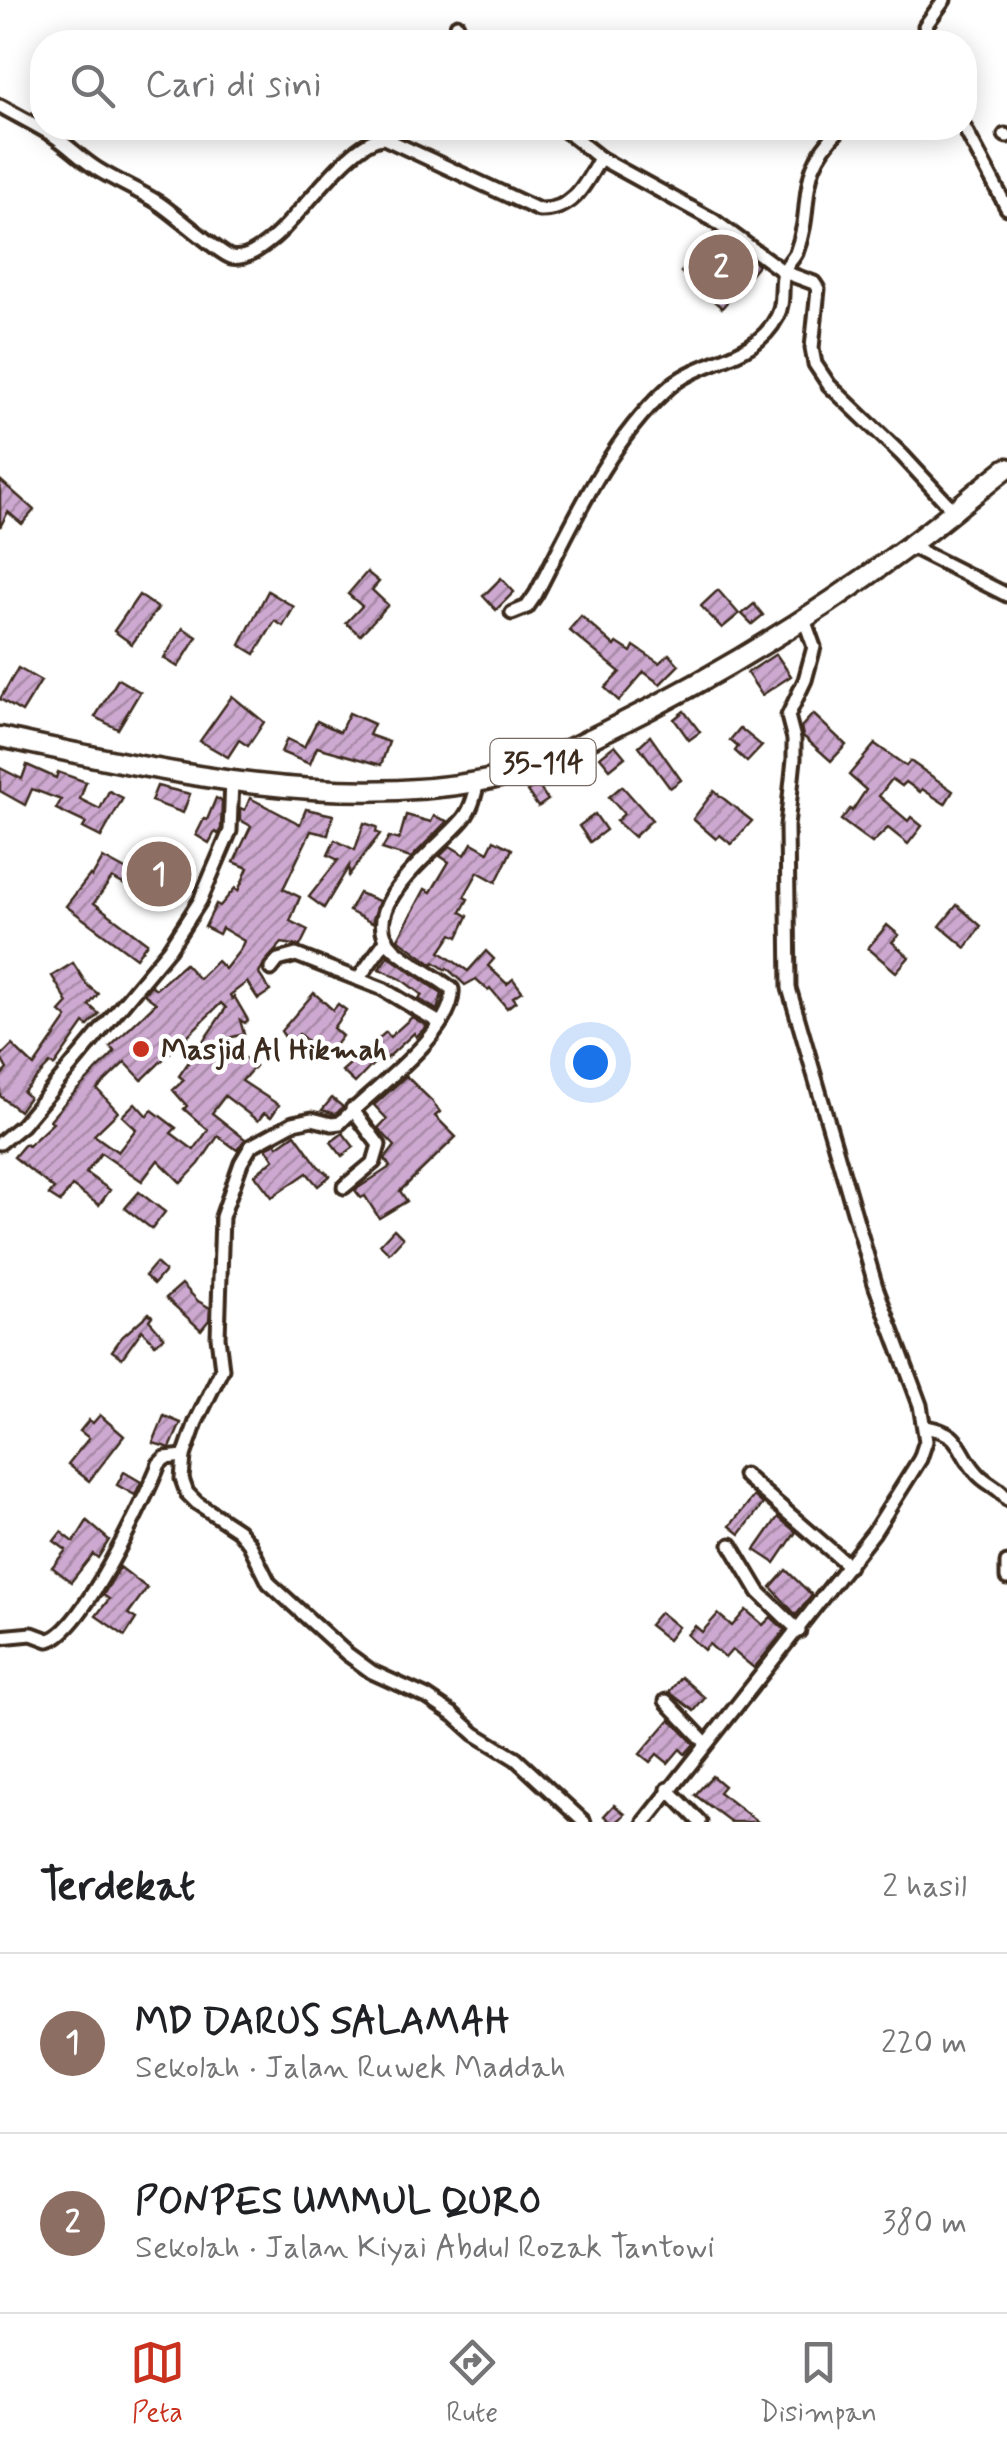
<!DOCTYPE html>
<html lang="id">
<meta charset="utf-8">
<style>
body{margin:0;font-family:Mynerve,sans-serif;background:#f6f6f6;color:#202124}
.you{position:absolute;left:590px;top:1062px;width:35px;height:35px;margin:-25px;border:8px solid #fff;border-radius:50%;background:#1a73e8;box-shadow:0 0 0 15px #1a73e833}
.badge{display:grid;place-items:center;width:65px;height:65px;border-radius:50%;background:#c8321e;color:#fff;font-size:32px;font-weight:700}
.pin{position:absolute;translate:-50% -50%;border:5px solid #fff;box-shadow:0 2px 10px #0006}
.list{margin:0;padding:0;list-style:none}
h2{display:flex;justify-content:space-between;align-items:center;height:130px;margin:0;padding:0 40px;font-size:42px}
h2 small{font-size:32px;font-weight:400;color:#757577}
.list li{display:grid;grid-template-columns:65px 1fr auto;gap:30px;align-items:center;box-sizing:border-box;height:180px;padding:0 40px;border-top:2px solid #e0e0e0}
.list b{display:block;font-size:38px;white-space:nowrap}
.list p{margin:0;font-size:32px;white-space:nowrap;color:#757577}
.list em{font-size:32px;font-style:normal;color:#757577}
.icon{flex:none;width:55px;height:55px;fill:none;stroke:currentColor;stroke-width:2;stroke-linecap:round;stroke-linejoin:round}
.map{position:relative;flex:none;width:1007px;height:1822px;overflow:hidden}
.search{position:absolute;background:#fff;box-shadow:0 5px 25px #0003;left:30px;right:30px;top:30px;height:110px;display:flex;align-items:center;gap:25px;box-sizing:border-box;padding:0 35px;border-radius:40px;color:#757577;font-size:38px}
.sheet{height:490px;background:#fff}
nav{display:flex;justify-content:space-around;align-items:center;box-sizing:border-box;height:140px;border-top:2px solid #e0e0e0;background:#fff;font-size:28px;color:#757577}
nav a{display:grid;justify-items:center;gap:5px}
nav .on{color:#c8321e}
.map>svg:first-child{display:block}
.building{fill:url(#building-hatch);stroke:#3b2a1e;stroke-width:2.5;fill-rule:evenodd}
.lines{fill:none;stroke-linecap:round;stroke-linejoin:round}
.minor-casing{stroke:#3b2a1e;stroke-width:19}
.primary-casing{stroke:#3b2a1e;stroke-width:25}
.minor{stroke:#fff;stroke-width:11}
.primary{stroke:#fff;stroke-width:18}
.poi-dot{fill:#c8321e;stroke:#fff;stroke-width:4}
.labels{text-anchor:middle;stroke-width:9;stroke-linejoin:round;paint-order:stroke}
.shield{fill:#fff;stroke:#766a62;stroke-width:2.5}
.shield-label{font-size:28px;font-weight:bold;fill:#3b2a1e}
.poi-label{font-size:30px;font-weight:bold;fill:#3b2a1e;stroke:#fff;text-anchor:start}
</style>
<div class="map">
<svg width="1007" height="1822" viewBox="0 0 1007 1822">
<defs>
<pattern id="building-hatch" width="6" height="6" patternUnits="userSpaceOnUse" patternTransform="scale(2.5)"><rect width="6" height="6" fill="#cda8d0"/><path d="M-1 1l2-2M0 6l6-6M5 7l2-2" fill="none" stroke="#a889a8"/></pattern>
</defs>
<rect width="100%" height="100%" fill="#fff"/>
<filter id="ink" filterUnits="userSpaceOnUse"><feTurbulence type="fractalNoise" baseFrequency=".01" numOctaves="2"/><feDisplacementMap in="SourceGraphic" scale="20" xChannelSelector="R" yChannelSelector="G"/><feConvolveMatrix kernelMatrix="1 2 1 2 8 2 1 2 1" color-interpolation-filters="sRGB"/></filter>
<g filter="url(#ink)">
<!-- building -->
<g class="building">
<polygon points="714,233 758,265 722,308 681,272"/>
<polygon points="0,480 34,510 22,524 8,512 0,527"/>
<polygon points="367,572 379,582 372,590 388,605 360,635 346,623 362,606 348,594"/>
<polygon points="501,578 514,592 496,610 483,596"/>
<polygon points="718,590 739,614 722,628 701,606"/>
<polygon points="268,591 294,607 283,626 275,621 255,654 240,645"/>
<polygon points="139,595 158,608 132,644 114,631"/>
<polygon points="754,604 763,615 752,624 742,614"/>
<polygon points="581,616 615,646 617,643 631,652 634,646 659,663 669,654 679,665 660,684 644,672 619,701 605,688 620,672 569,630"/>
<polygon points="183,628 197,637 178,667 164,658"/>
<polygon points="776,654 791,676 762,695 747,673"/>
<polygon points="18,668 41,681 22,712 0,699"/>
<polygon points="118,679 140,692 118,729 95,717"/>
<polygon points="232,696 264,722 248,746 239,740 228,757 200,741"/>
<polygon points="684,711 700,732 689,740 674,719"/>
<polygon points="349,713 374,724 369,735 389,742 381,765 317,747 310,764 281,752 287,739 304,747 317,721 340,732"/>
<polygon points="813,714 846,745 831,761 803,736 801,727"/>
<polygon points="740,728 762,746 747,762 735,751 738,747 730,740"/>
<polygon points="650,736 681,780 670,788 639,746"/>
<polygon points="875,744 906,766 910,761 953,791 945,804 922,789 920,792 906,782 902,786 892,779 879,796 908,821 911,817 922,826 908,844 888,828 872,843 841,820 850,809 852,811 866,790 849,775"/>
<polygon points="615,745 625,757 610,769 600,757"/>
<polygon points="27,765 56,778 58,772 86,782 80,799 100,809 109,791 123,798 101,837 83,828 86,823 56,809 61,800 32,789 25,805 0,791 0,768 22,779"/>
<polygon points="537,784 548,800 538,807 527,791"/>
<polygon points="157,786 190,794 183,813 151,801"/>
<polygon points="622,786 652,820 634,837 616,821 624,814 609,797"/>
<polygon points="714,791 752,821 731,844 720,835 716,839 693,819"/>
<polygon points="216,798 222,801 221,829 218,834 215,832 209,843 196,835 204,819 207,820"/>
<path d="M250,798L300,824L306,809L333,815L328,835L311,831L283,889L300,897L290,921L308,930L300,946L282,943L264,963L259,974L270,991L258,999L247,982L230,995L232,999L234,996L248,1020L245,1023L240,1020L244,1034L220,1040L255,1066L242,1081L279,1105L271,1117L264,1113L258,1121L225,1096L212,1113L245,1139L237,1150L218,1136L199,1164L181,1183L158,1160L142,1181L101,1153L86,1173L110,1190L99,1205L72,1186L60,1202L49,1195L54,1189L14,1157L25,1144L28,1146L53,1123L50,1120L67,1100L115,1052L110,1047L156,1003L144,994L151,985L156,989L185,964L199,979L217,961L225,969L240,950L244,941L222,928L219,934L205,927L216,904L220,906L235,888L238,891L248,868L234,862L251,826L240,820V808L245,810ZM221,1003L226,1008L179,1076L184,1080L173,1090L187,1106L184,1109L208,1130L194,1150L171,1133L176,1128L152,1110L147,1116L135,1103L122,1116L136,1129L118,1152L94,1135L118,1112L97,1089L125,1062L142,1080Z"/>
<polygon points="595,814 606,830 590,842 579,826"/>
<polygon points="406,815 431,822 434,816 447,821 411,858 382,849 389,837 399,840"/>
<polygon points="364,823 377,827 376,832 380,834 349,875 349,866 324,908 309,897 338,860 328,855 335,840 355,850"/>
<polygon points="494,840 512,849 506,862 496,882 478,872 464,897 468,899 461,912 468,916 458,937 452,934 440,952 468,971 486,951 494,959 488,966 507,984 513,979 522,991 513,997 516,1001 507,1008 490,988 488,990 476,979 465,985 447,968 446,970 434,962 432,964 398,939 425,889 431,892 449,862 440,856 450,846 465,855 472,843 488,852"/>
<polygon points="146,856 182,877 172,892 137,872"/>
<polygon points="103,858 142,879 136,891 112,878 94,903 147,943 136,958 66,906 90,875 92,877"/>
<polygon points="359,893 379,901 372,923 349,911"/>
<polygon points="957,905 981,926 966,948 940,926"/>
<polygon points="887,925 899,935 892,942 909,957 896,972 868,948"/>
<polygon points="388,956 442,994 437,1010 419,999 422,995 401,979 379,969"/>
<polygon points="73,963 87,985 98,994 89,1005 99,1014 88,1026 84,1023 54,1066 50,1064 23,1092 29,1097 19,1111 0,1096 0,1077 7,1069 0,1057 12,1045 34,1066 67,1018 60,1012 68,1003 52,976"/>
<polygon points="314,993 333,1010 338,1004 346,1010 333,1028 342,1036 326,1057 299,1034 289,1043 281,1031"/>
<polygon points="412,1017 427,1026 416,1037 414,1033 384,1061 380,1057 355,1083 342,1071 386,1032 390,1037"/>
<polygon points="406,1076 432,1101 440,1112 435,1116 456,1137 400,1191 407,1201 379,1218 365,1196 361,1198 355,1190 390,1167 385,1159 395,1146 378,1128 387,1119 374,1105"/>
<polygon points="332,1098 343,1107 336,1114 322,1110"/>
<polygon points="343,1133 354,1147 342,1156 331,1142"/>
<polygon points="295,1134 318,1166 330,1176 318,1186 307,1173 272,1197 255,1175 274,1159 266,1148 276,1143 278,1146"/>
<polygon points="139,1192 165,1212 152,1229 125,1208"/>
<polygon points="394,1229 403,1238 389,1253 380,1244"/>
<polygon points="156,1263 165,1271 154,1284 145,1276"/>
<polygon points="182,1284 198,1301 210,1308 209,1320 201,1330 166,1298"/>
<polygon points="149,1313 152,1316 149,1320 164,1337 155,1344 142,1330 122,1358 112,1351 122,1337"/>
<polygon points="100,1415 124,1436 89,1481 68,1464 89,1438 80,1431 89,1420 93,1423"/>
<polygon points="164,1416 181,1423 170,1448 153,1443"/>
<polygon points="124,1472 141,1482 135,1495 117,1485"/>
<polygon points="754,1496 763,1504 740,1534 730,1526"/>
<polygon points="778,1517 796,1532 775,1563 755,1550"/>
<polygon points="87,1521 109,1540 98,1558 93,1554 71,1582 52,1567 66,1550 54,1541 61,1532 74,1542"/>
<polygon points="120,1567 147,1588 128,1614 136,1619 125,1636 96,1616 109,1599 103,1595"/>
<polygon points="786,1570 812,1595 796,1615 771,1587"/>
<polygon points="746,1610 763,1625 771,1617 785,1630 754,1668 732,1650 725,1658 709,1644 704,1650 687,1635 695,1626 702,1632 718,1614 732,1626"/>
<polygon points="660,1612 678,1627 668,1640 649,1625"/>
<polygon points="681,1677 705,1698 694,1711 669,1692"/>
<polygon points="670,1719 694,1744 685,1754 680,1749 668,1763 657,1754 650,1762 640,1754"/>
<polygon points="712,1776 724,1786 719,1792 758,1822 731,1822 695,1795"/>
<polygon points="614,1805 625,1814 617,1822 611,1822 604,1816"/>
</g>
<g class="lines">
<defs>
<g id="minor">
<polyline points="457,42 457,25"/>
<polyline points="931,42 925,26 944,0"/>
<path d="M0,106C18,116 36,125 54,136C69,146 81,159 97,169C116,181 138,190 157,202C172,211 221,255 231,257C246,260 261,248 272,239C300,217 352,138 384,138L539,210C573,211 585,185 600,158L713,220L784,272L814,283L818,289L812,348L815,364L829,385L902,455L953,510"/>
<polyline points="964,127 1007,208"/>
<polyline points="562,128 600,158"/>
<polyline points="1005,135 1007,136"/>
<polyline points="910,546 1007,595"/>
<path d="M512,613L527,607L536,594C573,523 606,446 666,390C699,358 754,362 777,317C785,302 780,287 784,272C786,265 793,259 796,253C816,201 793,175 841,128"/>
<path d="M478,782C475,794 472,808 464,818C441,847 351,909 394,949C411,964 434,975 452,989C456,1032 368,1093 340,1123L332,1124L312,1119L293,1123L251,1146L241,1163L222,1217L218,1337L222,1369L196,1422L184,1456L182,1479L187,1493L197,1503L238,1530L249,1543L269,1583L346,1653L372,1672L427,1697L454,1715L475,1734L516,1759L584,1822"/>
<polyline points="271,969 278,960 296,955 383,989 440,1023"/>
<polyline points="359,978 387,939"/>
<polyline points="0,1143 22,1125 169,949 200,901 230,831 232,780"/>
<polyline points="344,1187 374,1162 379,1145 352,1109"/>
<path d="M926,1427C964,1434 955,1448 977,1473C986,1484 1000,1487 1007,1499"/>
<polyline points="744,1475 849,1566"/>
<polyline points="731,1545 759,1592 799,1631"/>
<polyline points="1007,1563 1007,1578"/>
<path d="M0,1637L32,1634L48,1640C81,1635 146,1497 159,1464L165,1458L184,1456"/>
<polyline points="666,1701 706,1743"/>
<polyline points="668,1789 700,1822"/>
<polyline points="645,1822 874,1532 920,1459 926,1441 920,1405 876,1287 789,988 787,826 794,759 794,739 788,716 805,680 814,647 804,619"/>
</g>
<path id="primary" d="M0,737C152,769 326,810 482,781C527,773 567,750 608,730C712,679 813,617 906,548C941,523 973,494 1007,468"/>
</defs>
<!-- minor casing -->
<use href="#minor" class="minor-casing"/>
<!-- primary casing -->
<use href="#primary" class="primary-casing"/>
<!-- minor -->
<use href="#minor" class="minor"/>
<!-- primary -->
<use href="#primary" class="primary"/>
</g>
</g>
<!-- markers -->
<circle class="poi-dot" cx="141" cy="1049" r="10"/>
<g class="labels">
<!-- shield labels -->
<rect class="shield" x="490.5" y="739" width="105" height="46" rx="8"/>
<g class="shield-label">
<text x="543" y="772">35-114</text>
</g>
<!-- poi labels -->
<g class="poi-label">
<text x="161" y="1059">Masjid Al Hikmah</text>
</g>
</g>
</svg>
<div class="you"></div>
<div class="pin badge" style="left:159px;top:874px;background:#8d6e63">1</div>
<div class="pin badge" style="left:721px;top:267px;background:#8d6e63">2</div>
<div class="search"><svg class="icon" aria-label="search" viewBox="0 0 24 24"><circle cx="10" cy="10" r="6"/><path d="M15 15l6 6"/></svg>Cari di sini</div>
</div>
<section class="sheet">
<h2>Terdekat<small>2 hasil</small></h2>
<ul class="list">
<li><span class="badge" style="background:#8d6e63">1</span><div><b>MD DARUS SALAMAH</b><p>Sekolah · Jalan Ruwek Maddah</p></div><em>220 m</em></li>
<li><span class="badge" style="background:#8d6e63">2</span><div><b>PONPES UMMUL QURO</b><p>Sekolah · Jalan Kiyai Abdul Rozak Tantowi</p></div><em>380 m</em></li>
</ul>
</section>
<nav>
<a class="on"><svg class="icon" aria-label="map" viewBox="0 0 24 24"><path d="M3 6l6-2 6 2 6-2v14l-6 2-6-2-6 2zM9 4v14M15 6v14"/></svg>Peta</a>
<a><svg class="icon" aria-label="directions" viewBox="0 0 24 24"><path d="M12 3l9 9-9 9-9-9zM9 14v-3h6M13 9l2 2-2 2"/></svg>Rute</a>
<a><svg class="icon" aria-label="saved" viewBox="0 0 24 24"><path d="M7 4h10v16l-5-4-5 4z"/></svg>Disimpan</a>
</nav>
